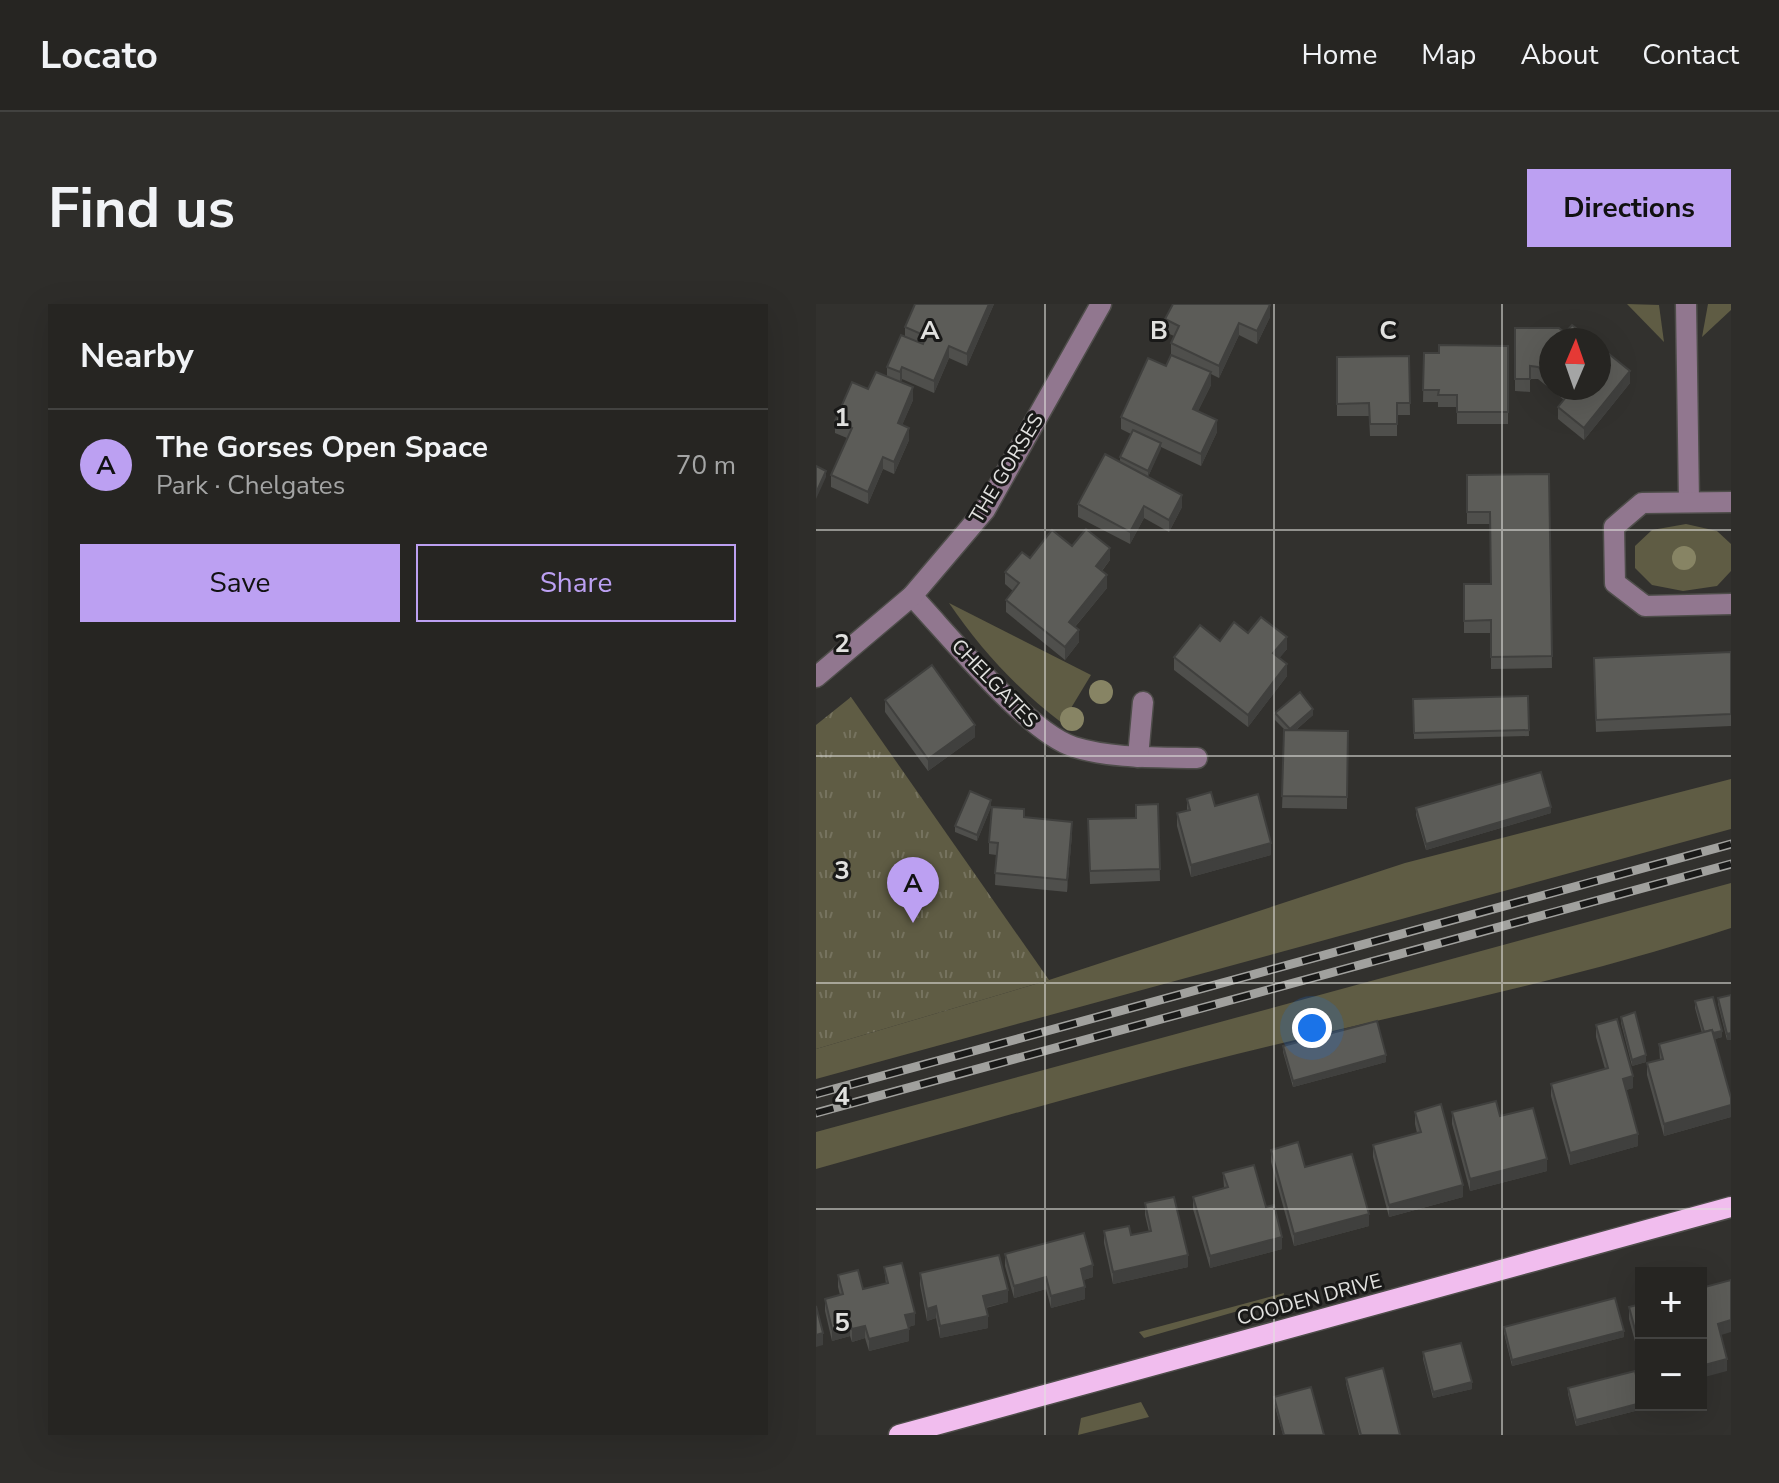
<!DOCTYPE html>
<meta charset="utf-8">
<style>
body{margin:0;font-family:"Nunito Sans",sans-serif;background:#2e2d2a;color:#f1f3f6}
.controls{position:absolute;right:24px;bottom:24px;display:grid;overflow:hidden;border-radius:0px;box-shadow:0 8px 32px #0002}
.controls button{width:72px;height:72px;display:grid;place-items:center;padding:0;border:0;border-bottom:2px solid #424240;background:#262522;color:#f1f3f6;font:40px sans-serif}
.compass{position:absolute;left:723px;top:24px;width:72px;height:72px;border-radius:50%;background:#262522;box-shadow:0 8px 32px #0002;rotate:2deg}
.you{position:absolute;left:496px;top:724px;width:28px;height:28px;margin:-20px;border:6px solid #fff;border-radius:50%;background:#1a73e8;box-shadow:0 0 0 12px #1a73e833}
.badge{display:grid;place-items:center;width:52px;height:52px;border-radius:50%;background:#bca0f2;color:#111;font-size:26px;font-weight:700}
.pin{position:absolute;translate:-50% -66px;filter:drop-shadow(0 2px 4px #0008)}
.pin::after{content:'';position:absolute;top:42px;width:28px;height:24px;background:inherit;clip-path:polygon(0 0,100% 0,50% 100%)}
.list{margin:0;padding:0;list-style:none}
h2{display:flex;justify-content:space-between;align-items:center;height:104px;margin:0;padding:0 32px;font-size:34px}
h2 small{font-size:26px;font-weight:400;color:#a4a5a5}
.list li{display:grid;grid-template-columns:52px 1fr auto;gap:24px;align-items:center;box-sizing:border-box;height:112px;padding:0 32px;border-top:2px solid #424240}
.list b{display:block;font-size:30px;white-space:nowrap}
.list p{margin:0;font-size:26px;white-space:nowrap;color:#a4a5a5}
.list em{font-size:26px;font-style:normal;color:#a4a5a5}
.actions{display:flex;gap:16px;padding:24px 32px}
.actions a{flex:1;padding:18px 0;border:2px solid #bca0f2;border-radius:0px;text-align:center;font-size:28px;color:#bca0f2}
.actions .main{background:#bca0f2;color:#111}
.map{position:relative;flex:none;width:915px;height:1131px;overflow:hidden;border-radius:0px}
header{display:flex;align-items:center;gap:48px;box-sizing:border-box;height:112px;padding:0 40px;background:#262522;border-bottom:2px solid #424240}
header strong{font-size:38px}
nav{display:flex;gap:44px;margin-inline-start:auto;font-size:28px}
.intro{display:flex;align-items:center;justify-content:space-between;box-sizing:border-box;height:192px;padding:0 48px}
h1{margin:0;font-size:56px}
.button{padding:20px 36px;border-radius:0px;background:#bca0f2;color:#111;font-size:28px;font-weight:700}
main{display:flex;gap:48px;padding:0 48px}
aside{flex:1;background:#262522;border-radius:0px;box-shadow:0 8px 32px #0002}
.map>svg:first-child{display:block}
.grass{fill:#5f5c44}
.park{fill:url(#park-tufts)}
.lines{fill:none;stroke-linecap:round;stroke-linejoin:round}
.minor-casing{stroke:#4e4d4a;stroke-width:23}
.major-casing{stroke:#4e4d4a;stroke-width:23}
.minor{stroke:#91778f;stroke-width:20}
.major{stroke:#f1bdee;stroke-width:20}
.rail-casing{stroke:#a1a19e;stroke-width:9}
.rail{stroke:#191918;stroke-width:6;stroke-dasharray:18;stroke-linecap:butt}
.tree{fill:#878464}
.wall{fill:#4f4f4c}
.shaded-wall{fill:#40403e}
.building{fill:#5c5c58;stroke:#40403e;stroke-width:2}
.grid{fill:none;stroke:#e1e1df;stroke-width:2;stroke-opacity:0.55}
.labels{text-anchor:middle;stroke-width:6;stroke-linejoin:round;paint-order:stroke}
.street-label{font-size:20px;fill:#e1e1df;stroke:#191918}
.grid-label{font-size:26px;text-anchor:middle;font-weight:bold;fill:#e1e1df;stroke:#191918;stroke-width:6;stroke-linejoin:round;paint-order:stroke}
</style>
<header>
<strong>Locato</strong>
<nav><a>Home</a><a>Map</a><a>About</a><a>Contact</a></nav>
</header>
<div class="intro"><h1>Find us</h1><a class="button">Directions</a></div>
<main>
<aside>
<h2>Nearby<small></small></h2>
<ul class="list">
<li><span class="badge">A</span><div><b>The Gorses Open Space</b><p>Park · Chelgates</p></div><em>70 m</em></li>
</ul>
<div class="actions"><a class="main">Save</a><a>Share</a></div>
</aside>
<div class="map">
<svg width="915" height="1131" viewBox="0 0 915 1131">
<defs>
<pattern id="park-tufts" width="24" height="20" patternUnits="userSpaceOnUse" patternTransform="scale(2)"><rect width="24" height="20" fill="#5f5c44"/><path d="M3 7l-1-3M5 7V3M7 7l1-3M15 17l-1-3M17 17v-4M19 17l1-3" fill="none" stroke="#76735f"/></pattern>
</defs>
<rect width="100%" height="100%" fill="#32312e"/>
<!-- grass -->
<g class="grass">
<polygon points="811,0 843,1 848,38"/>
<polygon points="892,0 915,0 915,6 886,33"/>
<polygon points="870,220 901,227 915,240 915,267 901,282 867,287 836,281 819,264 819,242 836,226"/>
<path d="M133,299L275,371L246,419C201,385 165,346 133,299Z"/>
<polygon points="915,475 915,525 0,775 0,745 233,676 589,559"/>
<path d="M915,579V624C754,677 586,709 421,750C280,785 141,826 0,865V828Z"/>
<polygon points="468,989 467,994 328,1034 323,1028"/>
<polygon points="325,1098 333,1113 262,1131 265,1114"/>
</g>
<!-- park -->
<polygon class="park" points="35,393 233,676 0,745 0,421"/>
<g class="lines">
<defs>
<g id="minor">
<polyline points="870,0 873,198"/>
<polyline points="915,198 826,199 798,223 799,279 829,302 915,300"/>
<path d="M96,292C133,331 212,429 258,443C297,455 341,453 381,454"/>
<polyline points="0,373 96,292 169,206 285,0"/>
<polyline points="322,453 327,398"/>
</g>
<polyline id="major" points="83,1131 915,903"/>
</defs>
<!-- minor casing -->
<use href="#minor" class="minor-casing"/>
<!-- major casing -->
<use href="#major" class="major-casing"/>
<!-- minor -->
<use href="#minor" class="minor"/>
<!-- major -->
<use href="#major" class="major"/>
<defs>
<g id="rail">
<polyline points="0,790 915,540"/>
<polyline points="0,809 915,560"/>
</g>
</defs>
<!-- rail casing -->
<use href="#rail" class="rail-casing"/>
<!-- rail -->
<use href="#rail" class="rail"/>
</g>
<!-- trees -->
<g class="tree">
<circle cx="868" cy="254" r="12"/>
<circle cx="285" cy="388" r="12"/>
<circle cx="256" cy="415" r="12"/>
</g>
<!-- wall -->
<g class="wall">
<polygon points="178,0 151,62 133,54 118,89 86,75 85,78 97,96 86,121 93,136 78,170 67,165 52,200 15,183 15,171 31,134 19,129 19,117 52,85 71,72 71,63 89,33 89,23"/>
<polygon points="454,13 441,40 423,31 403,74 395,70 395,81 382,107 401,128 385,162 345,143 332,173 366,203 353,228 328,214 314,240 262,213 262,200 304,158 304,153 315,130 305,125 305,113 350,62 355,51 355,39 358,32 349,28 349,15"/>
<polygon points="699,24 749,29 775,36 735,36 735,84 783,84 814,79 768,136 742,115 742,103 748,96 722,75 714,75 714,88 699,87"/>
<polygon points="692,42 692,120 641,120 641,103 622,103 622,98 607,98 608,49 623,49"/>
<polygon points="593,52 594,111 581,111 581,132 554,132 553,112 521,112 521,53"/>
<polygon points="733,170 736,364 675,365 675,329 648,329 648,280 674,280 674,220 651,220 651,171"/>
<polygon points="256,242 294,256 286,267 291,284 259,323 263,338 249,356 190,308 190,296 197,287 189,280 189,268 214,254"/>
<polygon points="432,329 471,345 463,354 471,372 432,423 358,366 358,353 404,337"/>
<polygon points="915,348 915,422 780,428 778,366"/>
<polygon points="712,392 713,432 598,435 597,395"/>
<polygon points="69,396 159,433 112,467 69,408"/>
<polygon points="459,409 497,411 480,426 532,427 531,505 466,504 469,426 459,416"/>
<polygon points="371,495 399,502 455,551 375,573 361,522 361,509 371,507"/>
<polygon points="342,500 344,577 274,580 272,515 320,514"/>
<polygon points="175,503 161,537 139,528 139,522"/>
<polygon points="600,504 735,509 610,546 600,511"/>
<polygon points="208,513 256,530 251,588 179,581 180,551 173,550 173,538"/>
<polygon points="915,691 915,736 911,736 902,700 902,694"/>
<polygon points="879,697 906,733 899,735 915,794 915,813 848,832 831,771 831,759 844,756 843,740 886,729 879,704"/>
<polygon points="805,713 830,758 816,762 805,719"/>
<polygon points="780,721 817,784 810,786 822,842 754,861 735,792 735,780 789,765 780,733"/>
<polygon points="467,742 570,758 477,783 467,748"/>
<polygon points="599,808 647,893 573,913 557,853 557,841 601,829 599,820"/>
<polygon points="636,808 731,867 654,887 636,820"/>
<polygon points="455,846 489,863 553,922 478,942 455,858"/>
<polygon points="407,869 450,903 466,945 394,964 377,905 377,893 408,884"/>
<polygon points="329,899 372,963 297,980 288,939 288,927 315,931 333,928 329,911"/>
<polygon points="189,950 277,973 267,976 269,995 235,1004 230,985 198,994 189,962"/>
<polygon points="68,963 99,1021 92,1023 93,1037 53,1047 49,1034 36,1038 34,1032 16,1037 9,1007 9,995 24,991 22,983 22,971 47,985 70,980"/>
<polygon points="104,969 192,998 170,1004 172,1024 124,1034 120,1014 111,1017 104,981"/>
<polygon points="825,1000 825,1060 813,1015 813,1003"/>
<polygon points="688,1023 808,1033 696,1062 688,1029"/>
<polygon points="607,1048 656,1085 617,1094 607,1055"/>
<polygon points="530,1074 584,1131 543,1131 530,1080"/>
<polygon points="752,1084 827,1101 827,1105 760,1122 752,1090"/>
<polygon points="458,1093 508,1131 467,1131 458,1099"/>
</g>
<!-- shaded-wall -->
<g class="shaded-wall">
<polygon points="173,0 178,0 151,62 151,50"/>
<polygon points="454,1 454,13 441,40 441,27"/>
<polygon points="423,19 423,31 403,74 403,62"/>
<polygon points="133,42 133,54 118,89 118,77"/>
<polygon points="86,63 86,75 84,80 84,68"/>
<polygon points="814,67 814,79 768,136 768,124"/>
<polygon points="395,68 395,81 377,117 377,105"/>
<polygon points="97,83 97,96 82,131 82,119"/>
<polygon points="401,116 401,128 385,162 385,150"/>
<polygon points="93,124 93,136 78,170 78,158"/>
<polygon points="345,139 345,145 332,173 332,167"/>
<polygon points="67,153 67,165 52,200 52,188"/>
<polygon points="10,167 10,173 0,195 0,189"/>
<polygon points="366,191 366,203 353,228 353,216"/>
<polygon points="328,202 328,214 314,240 314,228"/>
<polygon points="294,244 294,256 280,274 280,262"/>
<polygon points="291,271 291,284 253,330 253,318"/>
<polygon points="263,326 263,338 249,356 249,343"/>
<polygon points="471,333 471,345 457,362 457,349"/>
<polygon points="471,360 471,372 432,423 432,411"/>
<polygon points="497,405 497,411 474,431 474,425"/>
<polygon points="159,421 159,433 112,467 112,455"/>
<polygon points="175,496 175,503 161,537 161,531"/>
<polygon points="735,503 735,509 610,546 610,540"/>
<polygon points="256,518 256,530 251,588 251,576"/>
<polygon points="455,539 455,551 375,573 375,561"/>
<polygon points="906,727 906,733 889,738 889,731"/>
<polygon points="915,729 915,736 911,736 911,730"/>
<polygon points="570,751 570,758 477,783 477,777"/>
<polygon points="830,751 830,758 816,762 816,756"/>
<polygon points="817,772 817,784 807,787 807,775"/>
<polygon points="915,801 915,813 848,832 848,820"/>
<polygon points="822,830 822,842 754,861 754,849"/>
<polygon points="731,855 731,867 654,887 654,875"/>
<polygon points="647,881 647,893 573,913 573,901"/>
<polygon points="553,910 553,922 478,942 478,930"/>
<polygon points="466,933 466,945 394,964 394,952"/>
<polygon points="372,951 372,963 297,980 297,968"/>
<polygon points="277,961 277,973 265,977 265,965"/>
<polygon points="230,973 230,985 198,994 198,982"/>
<polygon points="269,983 269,995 235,1004 235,992"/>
<polygon points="192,986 192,998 167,1004 167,992"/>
<polygon points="120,1002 120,1014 111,1017 111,1005"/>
<polygon points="99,1009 99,1021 89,1024 89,1011"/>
<polygon points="172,1012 172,1024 124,1034 124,1022"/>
<polygon points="915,1016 915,1028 902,1032 902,1020"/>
<polygon points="34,1020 34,1032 16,1037 16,1025"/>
<polygon points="49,1022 49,1034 36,1038 36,1025"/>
<polygon points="93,1025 93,1037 53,1047 53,1035"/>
<polygon points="808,1027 808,1033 696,1062 696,1056"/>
<polygon points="7,1029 7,1041 0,1043 0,1031"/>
<polygon points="911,1055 911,1067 885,1074 885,1062"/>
<polygon points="656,1078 656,1085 617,1094 617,1088"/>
<polygon points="825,1099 825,1101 827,1101 827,1105 760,1122 760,1116"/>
</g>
<!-- building -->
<g class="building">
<polygon points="99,0 173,0 151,50 133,42 118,77 86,63 84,68 71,63 85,31 107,40 110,32 89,23"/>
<polygon points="357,0 452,0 454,1 441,27 423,19 403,62 355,39 363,22 349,15"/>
<polygon points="756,21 775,36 735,36 735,73 722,63 714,62 714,75 699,75 699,24 743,24 749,29"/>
<polygon points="623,41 692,42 692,108 641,108 641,91 622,91 623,86 607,86 608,49 623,49"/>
<polygon points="783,42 814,67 768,124 742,103 754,88 748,84 783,84"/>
<polygon points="355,51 395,68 377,105 401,116 385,150 305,113 332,54 350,62"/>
<polygon points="593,52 594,99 581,99 581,120 554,120 553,99 521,100 521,53"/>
<polygon points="60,68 97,83 82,119 93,124 78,158 67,153 52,188 15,171 36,124 19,117 36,78 52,85"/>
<polygon points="317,126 345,139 332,167 304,153"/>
<polygon points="289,150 366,191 353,216 328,202 314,228 262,200"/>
<polygon points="0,162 10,167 0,189"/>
<polygon points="733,170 736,352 675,353 675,316 648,317 648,280 675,280 674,208 651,208 651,171"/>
<polygon points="270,225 294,244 280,262 291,271 253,318 263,326 249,343 190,296 203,279 189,268 206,248 214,254 236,226 256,242"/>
<polygon points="445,313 471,333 457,349 471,360 432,411 358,353 384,321 404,337 418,318 432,329"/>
<polygon points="915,348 915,410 780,416 778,354"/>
<polygon points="116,361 159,421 112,455 69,396"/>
<polygon points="484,388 497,405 474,425 459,409"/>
<polygon points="712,392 713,426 598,429 597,395"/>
<polygon points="468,426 532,427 531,493 466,492"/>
<polygon points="725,468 735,503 610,540 600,504"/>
<polygon points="154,487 175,496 161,531 139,522"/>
<polygon points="395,488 399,502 442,490 455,539 375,561 361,509 374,506 371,495"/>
<polygon points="342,500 344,565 274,567 272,515 320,514 320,501"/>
<polygon points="176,503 208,505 208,513 256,518 251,576 179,569 182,539 173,538"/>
<polygon points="915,691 915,729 911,730 902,694"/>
<polygon points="897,693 906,727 897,729 896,726 888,728 879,697"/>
<polygon points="819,708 830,751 816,756 805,713"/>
<polygon points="801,715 817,772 807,775 822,830 754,849 735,780 792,764 780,721"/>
<polygon points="561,717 570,751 477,777 467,742"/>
<polygon points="896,726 915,794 915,801 848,820 831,759 847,755 843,740"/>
<polygon points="680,797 684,812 717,804 731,855 654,875 636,808"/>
<polygon points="625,800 647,881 573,901 557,841 605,828 599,808"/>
<polygon points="482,838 489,863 536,850 553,910 478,930 455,846"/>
<polygon points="438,861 450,903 458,901 466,933 394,952 377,893 412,883 407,869"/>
<polygon points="358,893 372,951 297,968 288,927 313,922 315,931 335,927 329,899"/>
<polygon points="268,929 277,961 265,965 269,983 235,992 230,973 198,982 189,950"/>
<polygon points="183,951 192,986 167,992 172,1012 124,1022 120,1002 111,1005 104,969"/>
<polygon points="86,959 99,1009 89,1011 93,1025 53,1035 49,1022 36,1025 34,1020 16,1025 9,995 27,990 22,971 42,966 47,985 72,979 68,963"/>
<polygon points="915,976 915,1016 902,1020 911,1055 885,1062 885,984"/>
<polygon points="799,994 808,1027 696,1056 688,1023"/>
<polygon points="825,1000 825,1048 813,1003"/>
<polygon points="0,1002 7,1029 0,1031"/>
<polygon points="645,1039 656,1078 617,1088 607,1048"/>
<polygon points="567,1064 584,1131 545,1131 530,1074"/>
<polygon points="819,1067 825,1091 825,1099 760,1116 752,1084"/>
<polygon points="495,1083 508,1131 468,1131 458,1093"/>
</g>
<!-- grid -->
<path class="grid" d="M229,0V1131M458,0V1131M686,0V1131M0,226H915M0,452H915M0,679H915M0,905H915"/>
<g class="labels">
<!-- street labels -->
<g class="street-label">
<text transform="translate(190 164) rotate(-59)" y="7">THE GORSES</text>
<text transform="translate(179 379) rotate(46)" y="7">CHELGATES</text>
<text transform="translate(493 995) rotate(-15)" y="7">COODEN DRIVE</text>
</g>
</g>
<g class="grid-label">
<text x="114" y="35">A</text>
<text x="343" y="35">B</text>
<text x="572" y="35">C</text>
<text x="26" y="122">1</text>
<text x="26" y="348">2</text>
<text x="26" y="575">3</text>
<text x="26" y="801">4</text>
<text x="26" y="1027">5</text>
</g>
</svg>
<div class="controls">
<button>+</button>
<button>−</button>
</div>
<svg class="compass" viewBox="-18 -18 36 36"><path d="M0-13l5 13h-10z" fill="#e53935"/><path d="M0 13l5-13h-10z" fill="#a4a5a5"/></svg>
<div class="you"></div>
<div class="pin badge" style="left:97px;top:619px">A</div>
</div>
</main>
